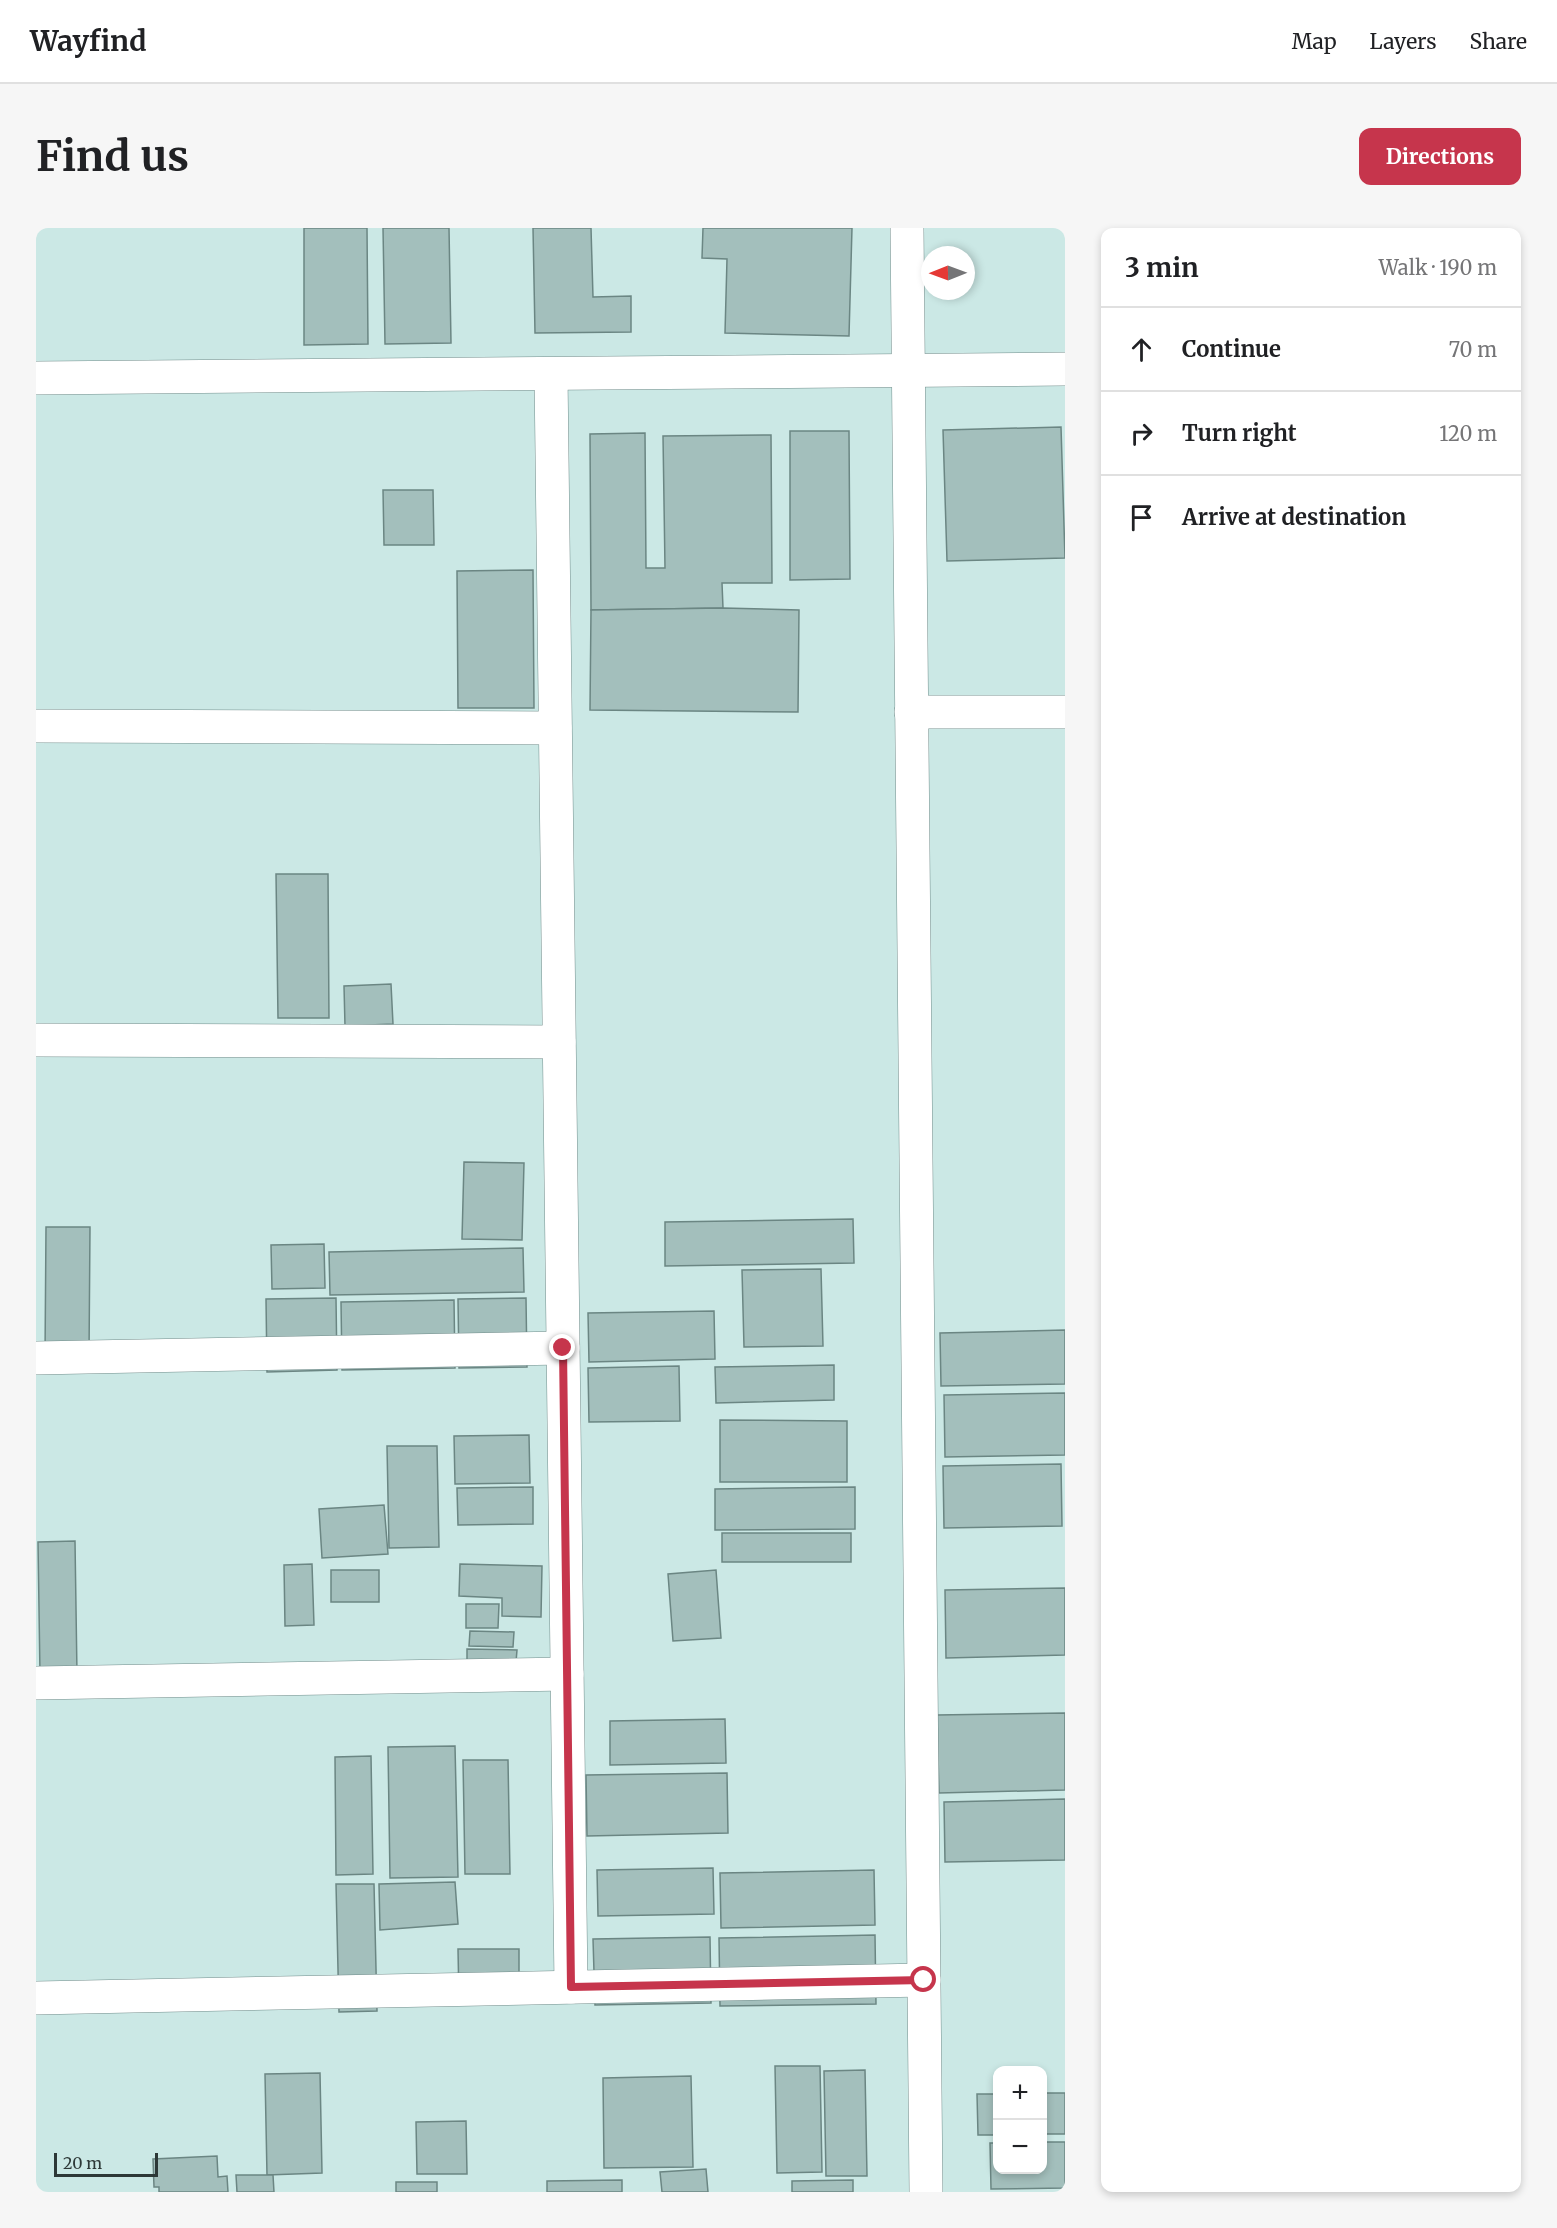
<!DOCTYPE html>
<meta charset="utf-8">
<style>
body{margin:0;font-family:Merriweather,serif;background:#f6f6f6;color:#202124}
.controls{position:absolute;right:18px;bottom:18px;display:grid;overflow:hidden;border-radius:12px;box-shadow:0 3px 9px #0003}
.controls button{width:54px;height:54px;display:grid;place-items:center;padding:0;border:0;border-bottom:2px solid #e0e0e0;background:#fff;color:#202124;font:30px sans-serif}
.compass{position:absolute;left:885px;top:18px;width:54px;height:54px;border-radius:50%;background:#fff;box-shadow:0 3px 9px #0003;rotate:269deg}
.scale{position:absolute;left:18px;bottom:15px;width:104px;box-sizing:border-box;padding-left:6px;border:3px solid #2d3837;border-top:0;font-size:16px;line-height:21px;white-space:nowrap;color:#2d3837;-webkit-text-stroke:4px #cbe8e5;paint-order:stroke}
.stop{position:absolute;width:18px;height:18px;margin:-14px;border:4px solid #c6354c;border-radius:50%;background:#fff}
.stop.end{background:#c6354c;border-color:#fff;box-shadow:0 2px 6px #0008}
.list{margin:0;padding:0;list-style:none}
h2{display:flex;justify-content:space-between;align-items:center;height:78px;margin:0;padding:0 24px;font-size:26px}
h2 small{font-size:20px;font-weight:400;color:#757577}
.list li{display:grid;grid-template-columns:39px 1fr auto;gap:18px;align-items:center;box-sizing:border-box;height:84px;padding:0 24px;border-top:2px solid #e0e0e0}
.list b{display:block;font-size:22px;white-space:nowrap}
.list em{font-size:20px;font-style:normal;color:#757577}
.icon{flex:none;width:33px;height:33px;fill:none;stroke:currentColor;stroke-width:2;stroke-linecap:round;stroke-linejoin:round}
.map{position:relative;flex:none;width:1029px;height:1964px;overflow:hidden;border-radius:12px}
header{display:flex;align-items:center;gap:36px;box-sizing:border-box;height:84px;padding:0 30px;background:#fff;border-bottom:2px solid #e0e0e0}
header strong{font-size:28px}
nav{display:flex;gap:33px;margin-inline-start:auto;font-size:21px}
.intro{display:flex;align-items:center;justify-content:space-between;box-sizing:border-box;height:144px;padding:0 36px}
h1{margin:0;font-size:42px}
.button{padding:15px 27px;border-radius:12px;background:#c6354c;color:#fff;font-size:21px;font-weight:700}
main{display:flex;gap:36px;padding:0 36px}
aside{flex:1;background:#fff;border-radius:12px;box-shadow:0 3px 9px #0003}
.map>svg:first-child{display:block}
.building{fill:#a3bfbc;stroke:#6b8683;stroke-width:1.5}
.lines{fill:none;stroke-linecap:round;stroke-linejoin:round}
.minor-casing{stroke:#738e8c;stroke-width:34}
.minor{stroke:#fff;stroke-width:33}
.route{stroke:#c6354c;stroke-width:8}
</style>
<header>
<strong>Wayfind</strong>
<nav><a>Map</a><a>Layers</a><a>Share</a></nav>
</header>
<div class="intro"><h1>Find us</h1><a class="button">Directions</a></div>
<main>
<div class="map">
<svg width="1029" height="1964" viewBox="0 0 1029 1964">
<rect width="100%" height="100%" fill="#cbe8e5"/>
<!-- building -->
<g class="building">
<polygon points="268,0 331,0 332,116 268,117"/>
<polygon points="347,0 413,0 415,115 349,116"/>
<polygon points="497,0 555,0 557,69 595,68 595,104 499,105"/>
<polygon points="667,0 816,0 813,108 689,105 691,31 666,30"/>
<polygon points="1025,199 1029,330 911,333 907,202"/>
<polygon points="754,203 813,203 814,351 754,352"/>
<polygon points="609,205 610,340 629,340 627,208 735,207 736,355 686,355 687,380 555,382 554,206"/>
<polygon points="347,262 397,262 398,317 348,317"/>
<polygon points="497,342 498,480 422,480 421,343"/>
<polygon points="687,380 763,382 762,484 554,482 555,382"/>
<polygon points="240,646 292,646 293,790 242,790"/>
<polygon points="355,756 357,796 309,798 308,758"/>
<polygon points="428,934 488,935 486,1012 426,1011"/>
<polygon points="817,991 818,1035 629,1038 629,994"/>
<polygon points="10,999 54,999 53,1129 9,1129"/>
<polygon points="288,1016 289,1060 236,1061 235,1017"/>
<polygon points="487,1020 488,1064 294,1067 293,1024"/>
<polygon points="785,1041 787,1118 708,1119 706,1042"/>
<polygon points="300,1070 301,1142 231,1144 230,1071"/>
<polygon points="490,1070 491,1139 423,1140 422,1071"/>
<polygon points="418,1072 419,1140 306,1142 305,1074"/>
<polygon points="678,1083 679,1131 553,1134 552,1085"/>
<polygon points="1029,1102 1029,1156 905,1158 904,1105"/>
<polygon points="798,1137 798,1172 680,1175 679,1139"/>
<polygon points="643,1138 644,1193 553,1194 552,1140"/>
<polygon points="1029,1165 1029,1227 909,1229 908,1167"/>
<polygon points="684,1192 811,1193 811,1254 684,1254"/>
<polygon points="493,1207 494,1255 419,1256 418,1208"/>
<polygon points="351,1218 401,1218 403,1319 353,1320"/>
<polygon points="1025,1236 1026,1298 908,1300 907,1238"/>
<polygon points="497,1259 497,1296 422,1297 421,1260"/>
<polygon points="819,1259 819,1301 679,1302 679,1261"/>
<polygon points="348,1277 352,1326 286,1330 283,1281"/>
<rect x="686" y="1305" width="129" height="29"/>
<polygon points="39,1313 41,1446 4,1447 2,1314"/>
<polygon points="276,1336 278,1397 249,1398 248,1337"/>
<polygon points="424,1336 506,1338 505,1389 466,1388 466,1370 423,1368"/>
<rect x="295" y="1342" width="48" height="32"/>
<polygon points="680,1342 685,1410 637,1413 632,1346"/>
<polygon points="1029,1360 1029,1427 910,1430 909,1362"/>
<polygon points="430,1376 463,1376 462,1400 430,1400"/>
<polygon points="434,1403 478,1404 477,1419 433,1418"/>
<polygon points="431,1421 481,1422 480,1434 431,1433"/>
<polygon points="1029,1485 1029,1562 903,1565 901,1487"/>
<polygon points="689,1491 690,1535 574,1537 574,1493"/>
<polygon points="419,1518 422,1649 354,1650 352,1519"/>
<polygon points="335,1528 337,1646 300,1647 299,1529"/>
<polygon points="427,1532 472,1532 474,1646 429,1646"/>
<polygon points="691,1545 692,1605 551,1608 550,1547"/>
<polygon points="1029,1571 1029,1632 909,1634 908,1574"/>
<polygon points="677,1640 678,1686 562,1688 561,1642"/>
<polygon points="838,1642 839,1697 685,1700 684,1645"/>
<polygon points="419,1654 422,1696 344,1702 343,1656"/>
<polygon points="300,1656 338,1656 341,1783 303,1784"/>
<polygon points="839,1707 840,1776 684,1778 683,1710"/>
<polygon points="674,1709 675,1775 559,1777 557,1711"/>
<polygon points="422,1721 483,1721 483,1773 423,1773"/>
<polygon points="739,1838 784,1838 786,1944 741,1945"/>
<polygon points="829,1842 831,1948 790,1948 788,1843"/>
<polygon points="284,1845 286,1945 231,1947 229,1846"/>
<polygon points="655,1848 657,1939 568,1940 567,1850"/>
<rect x="1006" y="1865" width="23" height="41"/>
<polygon points="941,1866 962,1866 962,1907 942,1907"/>
<polygon points="430,1893 431,1946 381,1946 380,1894"/>
<polygon points="1006,1914 1029,1914 1029,1960 955,1961 954,1915 962,1915 962,1942 1006,1942"/>
<polygon points="181,1928 182,1949 191,1948 192,1964 123,1964 123,1959 118,1959 117,1931"/>
<polygon points="670,1941 672,1964 626,1964 624,1944"/>
<polygon points="200,1947 237,1947 238,1964 201,1964"/>
<polygon points="586,1952 586,1964 511,1964 511,1953"/>
<polygon points="817,1952 817,1964 756,1964 756,1953"/>
<rect x="360" y="1954" width="41" height="10"/>
</g>
<g class="lines">
<defs>
<g id="minor">
<polyline points="871,0 890,1964"/>
<polyline points="515,146 535,1759"/>
<polyline points="0,150 1029,141"/>
<polyline points="875,484 1029,484"/>
<polyline points="0,498 519,500"/>
<polyline points="0,812 523,814"/>
<polyline points="0,1130 527,1120"/>
<polyline points="0,1455 531,1446"/>
<polyline points="0,1770 888,1752"/>
</g>
</defs>
<!-- minor casing -->
<use href="#minor" class="minor-casing"/>
<!-- minor -->
<use href="#minor" class="minor"/>
</g>
<g class="lines">
<!-- route -->
<polyline class="route" points="527,1120 535,1759 888,1752"/>
</g>
</svg>
<div class="controls">
<button>+</button>
<button>−</button>
</div>
<svg class="compass" viewBox="-18 -18 36 36"><path d="M0-13l5 13h-10z" fill="#e53935"/><path d="M0 13l5-13h-10z" fill="#757577"/></svg>
<div class="scale">20 m</div>
<div class="stop" style="left:888px;top:1752px"></div>
<div class="stop end" style="left:527px;top:1120px"></div>
</div>
<aside>
<h2>3 min<small>Walk · 190 m</small></h2>
<ul class="list">
<li><svg class="icon" aria-label="ahead" viewBox="0 0 24 24"><path d="M12 20V5M6 11l6-6 6 6"/></svg><div><b>Continue</b></div><em>70 m</em></li>
<li><svg class="icon" aria-label="right" viewBox="0 0 24 24"><path d="M7 20v-9h11M14 6l5 5-5 5"/></svg><div><b>Turn right</b></div><em>120 m</em></li>
<li><svg class="icon" aria-label="arrive" viewBox="0 0 24 24"><path d="M6 21V4h12l-3 4 3 4H6"/></svg><div><b>Arrive at destination</b></div></li>
</ul>
</aside>
</main>
